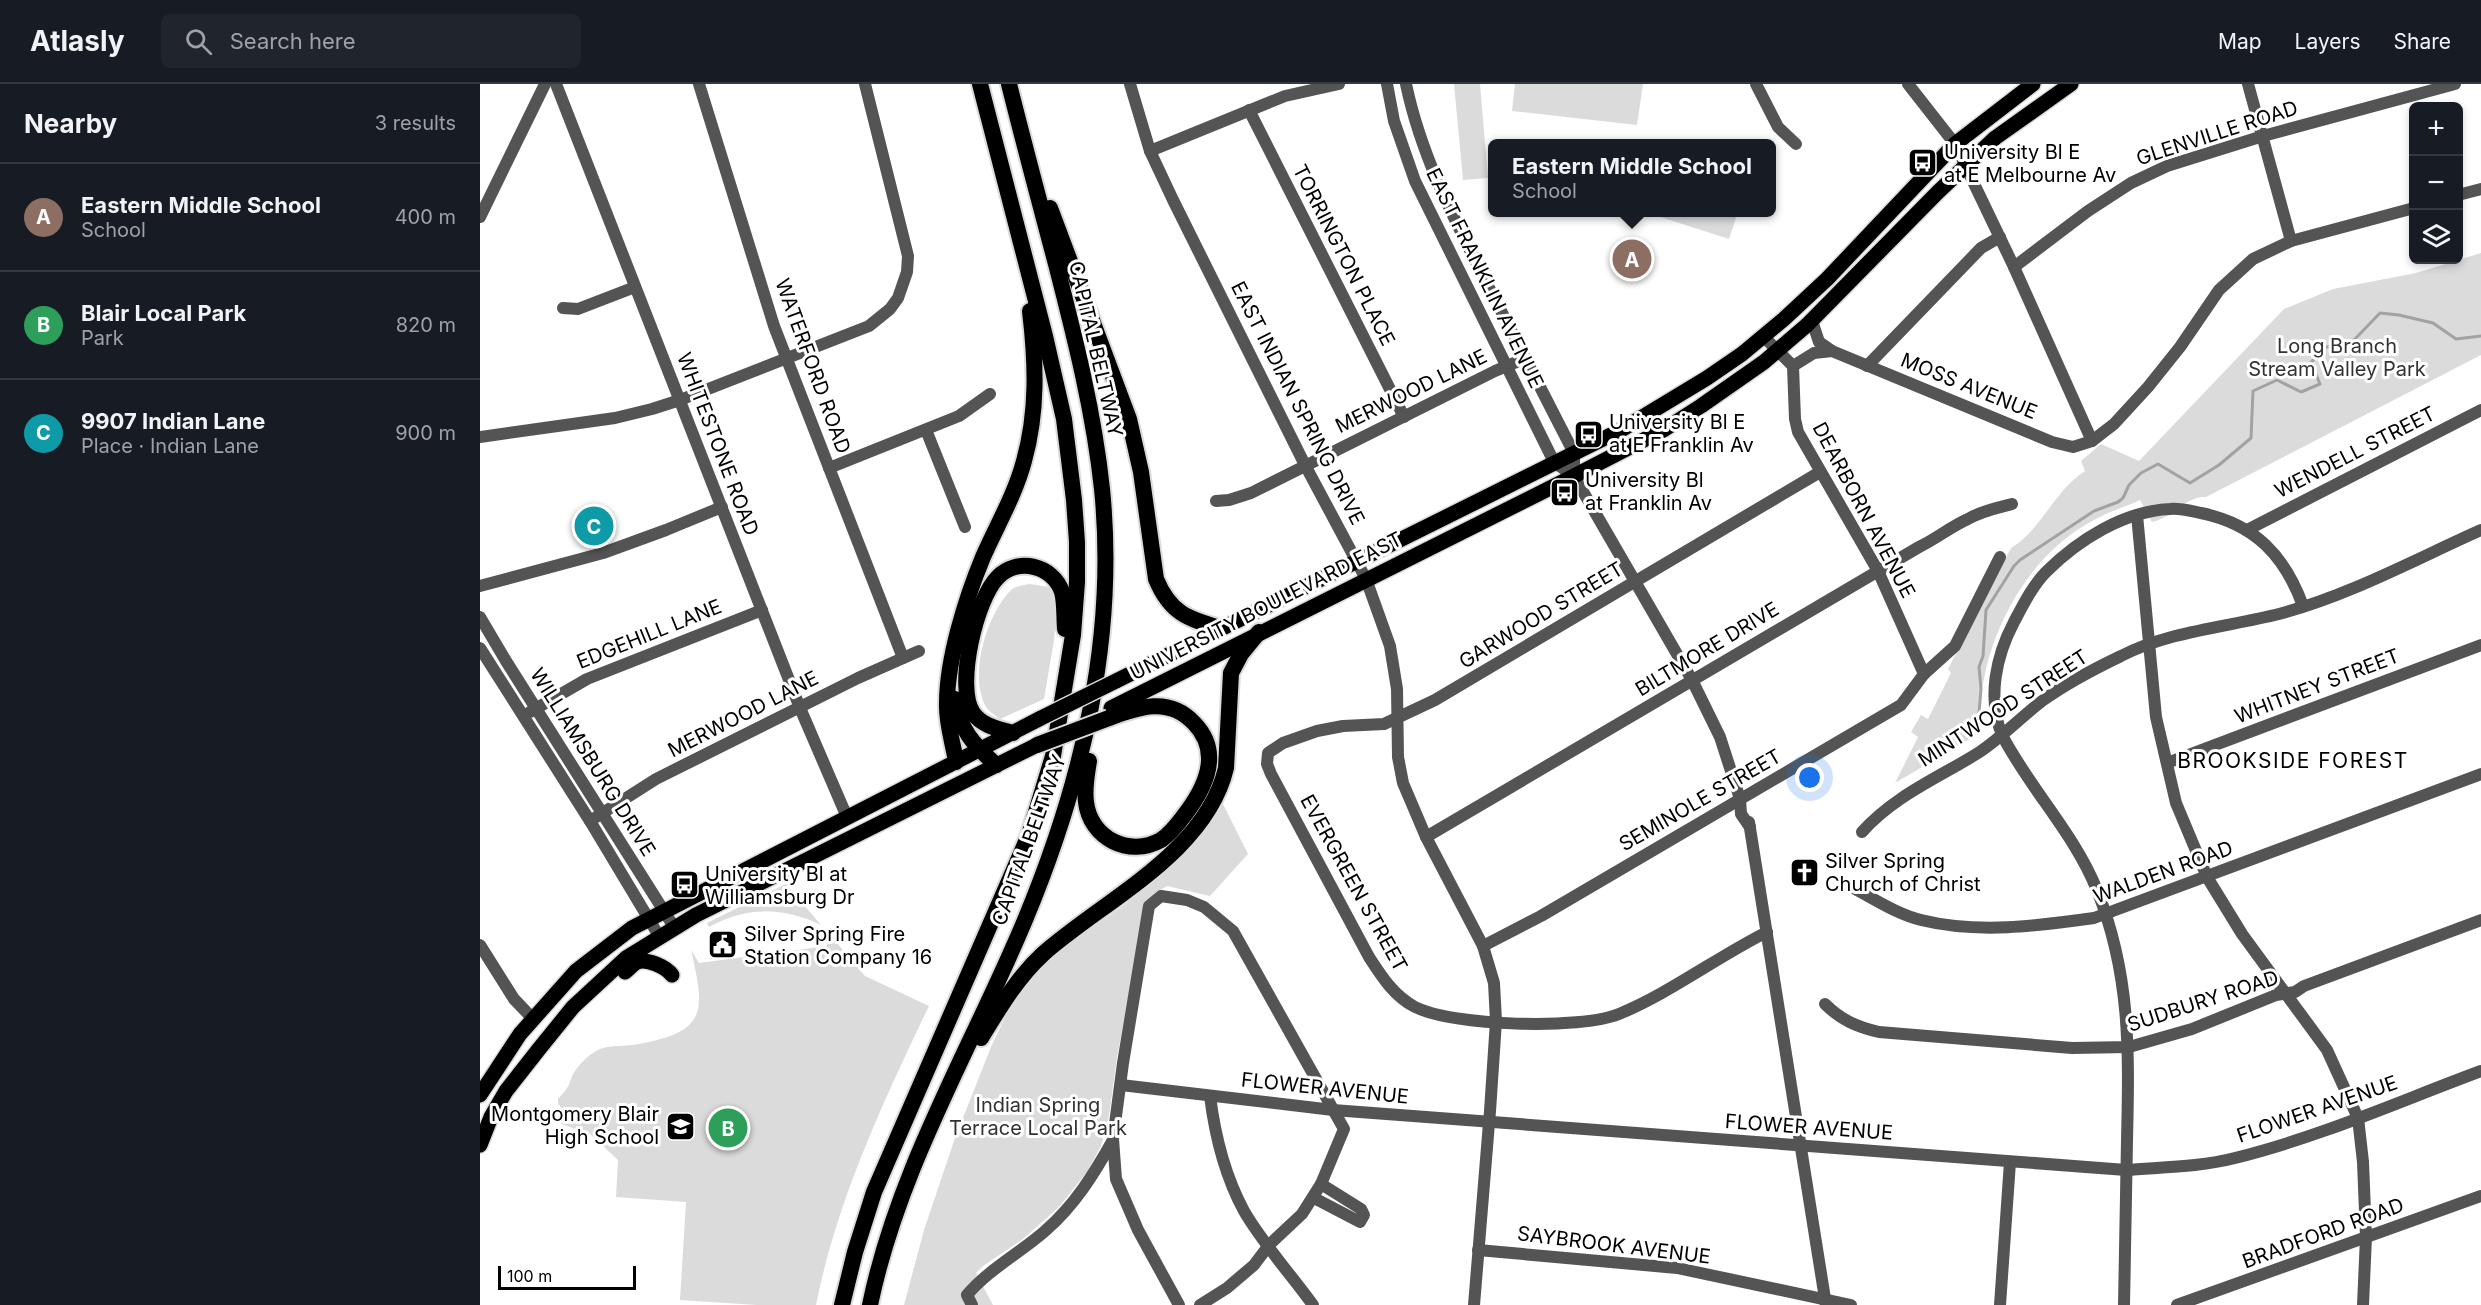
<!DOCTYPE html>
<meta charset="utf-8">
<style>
body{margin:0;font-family:Inter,sans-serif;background:#20242c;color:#f1f3f6}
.controls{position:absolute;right:18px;top:18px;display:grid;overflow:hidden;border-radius:9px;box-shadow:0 3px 9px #0003}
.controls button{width:54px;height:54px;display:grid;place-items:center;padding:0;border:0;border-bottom:2px solid #363941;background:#171b24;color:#f1f3f6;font:30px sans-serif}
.scale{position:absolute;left:18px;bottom:15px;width:138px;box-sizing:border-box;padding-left:6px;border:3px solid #000;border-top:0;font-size:16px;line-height:21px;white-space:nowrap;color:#000;-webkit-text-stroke:4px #fff;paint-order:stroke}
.you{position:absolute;left:1330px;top:694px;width:21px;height:21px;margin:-15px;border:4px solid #fff;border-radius:50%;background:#1a73e8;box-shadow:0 0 0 9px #1a73e833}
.badge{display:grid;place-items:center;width:39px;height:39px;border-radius:50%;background:#7c3aed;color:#fff;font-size:20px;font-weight:700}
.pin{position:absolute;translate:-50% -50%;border:3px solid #fff;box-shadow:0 2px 6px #0006}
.popup{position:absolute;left:1008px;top:55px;width:288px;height:78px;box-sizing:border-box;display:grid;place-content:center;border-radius:9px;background:#171b24;filter:drop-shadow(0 2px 4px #0005);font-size:20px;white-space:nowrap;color:#9ea1a6}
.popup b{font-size:22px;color:#f1f3f6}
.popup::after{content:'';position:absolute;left:50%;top:100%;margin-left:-12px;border:12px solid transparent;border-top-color:#171b24}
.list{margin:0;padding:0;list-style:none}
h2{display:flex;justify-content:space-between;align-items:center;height:78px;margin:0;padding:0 24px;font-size:26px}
h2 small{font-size:20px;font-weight:400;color:#9ea1a6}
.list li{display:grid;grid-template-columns:39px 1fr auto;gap:18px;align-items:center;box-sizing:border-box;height:108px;padding:0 24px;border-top:2px solid #363941}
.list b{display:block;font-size:22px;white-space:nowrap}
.list p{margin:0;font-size:20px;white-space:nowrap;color:#9ea1a6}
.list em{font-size:20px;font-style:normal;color:#9ea1a6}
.icon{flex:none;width:33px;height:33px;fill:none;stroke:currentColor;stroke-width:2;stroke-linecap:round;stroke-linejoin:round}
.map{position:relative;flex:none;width:2001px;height:1221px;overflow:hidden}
header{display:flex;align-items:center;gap:36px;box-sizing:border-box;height:84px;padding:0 30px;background:#171b24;border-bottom:2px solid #363941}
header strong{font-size:28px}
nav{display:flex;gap:33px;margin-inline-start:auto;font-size:21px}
.search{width:420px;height:54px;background:#20242c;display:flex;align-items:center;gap:15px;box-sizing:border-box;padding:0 21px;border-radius:9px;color:#9ea1a6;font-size:22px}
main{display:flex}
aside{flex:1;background:#171b24}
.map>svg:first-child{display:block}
.green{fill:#dbdbdb}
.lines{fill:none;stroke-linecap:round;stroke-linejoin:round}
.stream{stroke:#a2a2a2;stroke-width:3}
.major-casing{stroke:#dbdbdb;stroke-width:18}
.highway-casing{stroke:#dbdbdb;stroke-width:20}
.minor{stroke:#545454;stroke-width:12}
.major{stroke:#000;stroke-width:15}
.highway{stroke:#000;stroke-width:16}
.major-bridge-casing{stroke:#dbdbdb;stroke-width:18;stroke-linecap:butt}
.highway-bridge-casing{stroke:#dbdbdb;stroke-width:20;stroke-linecap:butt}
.major-bridge{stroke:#000;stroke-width:15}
.highway-bridge{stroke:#000;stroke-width:16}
.labels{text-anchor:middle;stroke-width:6;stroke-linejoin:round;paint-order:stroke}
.street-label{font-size:20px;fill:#000;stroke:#fff}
.poi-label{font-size:20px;fill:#000;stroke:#fff;text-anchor:start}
.park-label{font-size:20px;fill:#323232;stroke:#fff}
.neighbourhood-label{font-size:21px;letter-spacing:1.5px;fill:#000;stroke:#fff}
</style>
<header>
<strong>Atlasly</strong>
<div class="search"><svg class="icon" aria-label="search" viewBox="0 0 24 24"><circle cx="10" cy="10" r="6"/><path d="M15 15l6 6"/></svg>Search here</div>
<nav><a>Map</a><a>Layers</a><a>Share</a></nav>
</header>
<main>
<aside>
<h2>Nearby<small>3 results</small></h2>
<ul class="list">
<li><span class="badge" style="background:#8d6e63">A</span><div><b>Eastern Middle School</b><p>School</p></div><em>400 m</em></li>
<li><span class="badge" style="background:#2e9e5b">B</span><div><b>Blair Local Park</b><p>Park</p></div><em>820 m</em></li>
<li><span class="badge" style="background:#0f9aa8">C</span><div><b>9907 Indian Lane</b><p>Place · Indian Lane</p></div><em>900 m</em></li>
</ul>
</aside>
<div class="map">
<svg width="2001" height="1221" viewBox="0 0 2001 1221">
<rect width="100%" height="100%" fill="#fff"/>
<!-- green -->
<g class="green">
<polygon points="974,0 1000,0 1008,94 983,96"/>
<polygon points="1035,0 1163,0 1157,41 1032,27"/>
<polygon points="1249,129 1257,131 1249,155 1168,129"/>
<path d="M2001,169V271L1726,413C1706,412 1692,434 1672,438L1660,416C1645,423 1628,428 1614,436C1558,465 1520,526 1506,585C1502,605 1496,629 1500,649L1415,699L1438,653L1431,648L1441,631L1448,635L1471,589L1468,585L1531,464C1562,445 1574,407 1605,387L1601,377L1621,360L1659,377L1804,225L1853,205L1936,189Z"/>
<path d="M550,500L570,503L577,520L574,556L564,615L520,635C516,632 509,628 506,623C488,591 507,529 532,505C537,502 544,501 550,500Z"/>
<polygon points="741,716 768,770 730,812 687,802 675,809 666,821 637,973 629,1032 621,1062 607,1088 579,1123 543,1155 503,1182 496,1189 513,1221 424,1221 444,1146 475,1054 511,963 532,919 564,878 646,820 696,776"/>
<path d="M306,800L341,841C303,823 266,822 229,843L227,839Z"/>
<path d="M346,846L385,892L449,922C403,1018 357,1116 336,1221H277L200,1216L206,1118L136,1113L138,1076L110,1050L81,1040L84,1026L78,1020V1015C81,1011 85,1008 87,1004C90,1001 90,996 92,992C97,982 108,971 118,966C129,960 146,963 159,960C228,947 225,927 211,866L219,879L347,862Z"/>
</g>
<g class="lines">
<!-- stream -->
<polyline class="stream" points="1499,629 1501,605 1499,583 1503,572 1506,526 1534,482 1540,476 1614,427 1638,418 1643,414 1649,401 1661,389 1678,380 1710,399 1739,381 1771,354 1773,307 1797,296 1821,308 1840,300 1831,279 1842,264 1872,258 1900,229 1919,231 1953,239 1976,255 2001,252"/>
<defs>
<g id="major">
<polyline points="636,597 1141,346 1227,294 1262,270 1304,235 1347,195 1475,60 1553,0"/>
<polyline points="631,624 1094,392 1185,345 1221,322 1284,278 1327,241 1458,108 1515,54 1591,0"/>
<path d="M145,888C149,885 153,880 157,878C167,874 186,883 192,891"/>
<polyline points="0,1011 40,950 96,887 152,844 561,634"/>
<polyline points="0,1061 11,1033 26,1007 59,965 93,923 146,874 216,831 557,661"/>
</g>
<g id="highway">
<path d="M570,124L649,335L661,388L676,495C690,529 708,535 740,544"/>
<path d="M475,615C479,645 494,661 516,681"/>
<path d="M533,649C519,645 502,642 493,629C475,604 496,514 518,493C537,473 573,481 582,508C585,519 584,533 585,545"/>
<path d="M609,677C607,690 604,704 606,718C610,754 649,774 681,756C690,750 697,741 703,733C725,705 743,669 714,639C689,612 658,623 629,634"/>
<path d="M476,678C473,658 466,639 467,619C467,575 486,514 503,473C517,441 535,411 544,377C558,327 556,278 550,227"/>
<path d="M501,954C520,923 537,894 563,870C624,816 726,769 746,684L751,589L761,570L779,548"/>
<polyline points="362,1221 375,1168 394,1108 549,751 573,672 593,551 597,498 597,458 594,416 584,335 565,252 500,0"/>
<path d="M390,1221C418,1085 492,963 545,836C602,699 637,554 622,405C614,329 595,254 576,180C560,120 544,60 529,0"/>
</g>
</defs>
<!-- major casing -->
<use href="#major" class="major-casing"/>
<!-- highway casing -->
<use href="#highway" class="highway-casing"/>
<!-- minor -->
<g class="minor">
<polyline points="76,0 320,624 367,733"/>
<polyline points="219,0 294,242 423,574"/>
<polyline points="650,0 670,67 693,116 825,381 886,495 910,562 917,605 918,673 923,699 946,753 1003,862 1014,899 1016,937 1010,1027 994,1221"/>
<polyline points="907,0 914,37 935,97 1074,378 1094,392 1212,596 1240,653 1260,715 1261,730 1270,743"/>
<path d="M926,0C941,72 975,137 1008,202C1037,257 1065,313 1094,369V392"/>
<polyline points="1276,0 1298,43 1316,60"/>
<polyline points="1428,0 1475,60 1534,183 1612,357"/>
<polyline points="1768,0 1811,157"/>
<polyline points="769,26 924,333"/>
<polyline points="670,67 805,12 859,0"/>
<polyline points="1978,111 2001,105"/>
<polyline points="0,133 65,0"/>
<polyline points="1534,183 1608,127 1651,99 1687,82 1783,52 1975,0"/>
<polyline points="83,224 98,225 155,203"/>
<polyline points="1332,237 1339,258 1352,267"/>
<polyline points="1283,252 1313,282 1315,335 1318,348 1398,487 1444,590"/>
<polyline points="1313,282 1334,269 1352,267 1572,358 1593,363 1612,357 1634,340 1668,303 1700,263 1739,206 1773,175 1811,157 1934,124"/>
<polyline points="1387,282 1501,164 1520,153"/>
<polyline points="446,346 485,443"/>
<polyline points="0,353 135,334 172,325 200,316 389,242 410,225 418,214 427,188 428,172 385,0"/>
<polyline points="349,384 479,332 510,310"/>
<polyline points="736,417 749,416 771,409 1015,287 1046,274"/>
<polyline points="1657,431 1676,633 1696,719 1727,793 1762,850 1847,966 1878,1034 1883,1078 1886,1153 1883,1221"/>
<polyline points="1767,446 2001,326"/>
<polyline points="0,502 123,469 186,446 242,423"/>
<polyline points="0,533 26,577 194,843"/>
<polyline points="0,564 110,737 179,852"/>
<polyline points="50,628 107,595 282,526"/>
<polyline points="1687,679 2001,561"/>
<polyline points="110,737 176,695 378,594 439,567"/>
<polyline points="1269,738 1346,1221"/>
<path d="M1382,748C1414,712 1458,694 1498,669C1521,654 1540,634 1562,617C1584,601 1616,584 1641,572C1690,547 1747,543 1799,530C1868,512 1936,475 2001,446"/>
<path d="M946,753L1439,463C1456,455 1470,443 1488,435C1501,427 1517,424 1532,420"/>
<path d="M1371,803C1393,814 1416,830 1441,836C1498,850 1557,842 1614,834L2001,690"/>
<path d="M1287,848C1237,873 1190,909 1139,930C1100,946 973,942 935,923C914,912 902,893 889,873L791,690L787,680L788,669L803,659L837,647L863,642L904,640L955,616L1340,388"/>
<polyline points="0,861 34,915 53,935"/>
<polyline points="1003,862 1061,832 1421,621 1444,590 1475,562 1520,473"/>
<path d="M1345,920C1361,936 1377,943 1399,948L1592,964L1649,963L1712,945L1796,911L1815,908L1824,902L2001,836"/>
<path d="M641,1001L853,1026L1646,1086C1683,1083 1720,1083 1755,1074C1840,1053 1920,1017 2001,987"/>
<path d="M730,1012C735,1052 745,1092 764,1127C781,1157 812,1192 833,1221"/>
<polyline points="834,1114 880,1138 884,1131 881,1125 841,1100"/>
<polyline points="998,1166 1197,1184 1371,1221"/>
<path d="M492,1221L487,1211C509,1185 540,1169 565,1147C595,1121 614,1090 633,1056"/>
<polyline points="699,1221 658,1146 636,1095 633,1055 643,979 669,822 681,812 707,816 724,823 753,847 864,1045 841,1100 822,1130 789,1161 774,1181 747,1204 720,1221"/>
<polyline points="1520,1221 1530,1078"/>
<path d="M1644,1221C1645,1166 1646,1112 1647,1057C1649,968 1651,891 1617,806C1594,749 1550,705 1522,651C1507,614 1516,572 1534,538C1543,521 1553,501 1566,488C1598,456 1644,427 1690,425C1700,424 1711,427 1721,429C1775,440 1805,472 1823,522"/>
<polyline points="1697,1221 2001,1112"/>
</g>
<!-- major -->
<use href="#major" class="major"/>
<!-- highway -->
<use href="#highway" class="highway"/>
<defs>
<polyline id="major-bridge" points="561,634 636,597"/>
<polyline id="highway-bridge" points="557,661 629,634"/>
</defs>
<!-- major-bridge casing -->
<use href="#major-bridge" class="major-bridge-casing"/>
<!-- highway-bridge casing -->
<use href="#highway-bridge" class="highway-bridge-casing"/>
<!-- major-bridge -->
<use href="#major-bridge" class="major-bridge"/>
<!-- highway-bridge -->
<use href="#highway-bridge" class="highway-bridge"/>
</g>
<!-- icons -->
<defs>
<symbol id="bus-square" viewBox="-11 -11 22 22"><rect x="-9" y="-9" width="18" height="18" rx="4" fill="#000" stroke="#fff"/><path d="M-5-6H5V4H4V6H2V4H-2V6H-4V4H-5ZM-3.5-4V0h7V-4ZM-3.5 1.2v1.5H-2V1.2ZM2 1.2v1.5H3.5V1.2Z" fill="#fff"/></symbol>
<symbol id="church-square" viewBox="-11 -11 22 22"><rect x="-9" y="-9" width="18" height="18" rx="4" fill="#000" stroke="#fff"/><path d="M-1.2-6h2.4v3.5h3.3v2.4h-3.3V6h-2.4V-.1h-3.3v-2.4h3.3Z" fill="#fff"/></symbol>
<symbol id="civic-square" viewBox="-11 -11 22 22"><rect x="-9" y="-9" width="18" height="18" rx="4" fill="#000" stroke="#fff"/><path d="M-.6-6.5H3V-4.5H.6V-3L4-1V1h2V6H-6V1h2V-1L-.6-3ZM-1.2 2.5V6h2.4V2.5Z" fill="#fff"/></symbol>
<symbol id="school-square" viewBox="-11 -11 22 22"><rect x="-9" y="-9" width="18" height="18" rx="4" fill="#000" stroke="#fff"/><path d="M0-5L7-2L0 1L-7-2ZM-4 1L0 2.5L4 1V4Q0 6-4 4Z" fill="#fff"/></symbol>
</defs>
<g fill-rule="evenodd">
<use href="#bus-square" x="1426" y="62" width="33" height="33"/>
<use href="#bus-square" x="1092" y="334" width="33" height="33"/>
<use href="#bus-square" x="1068" y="392" width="33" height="33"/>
<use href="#church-square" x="1308" y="772" width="33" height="33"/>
<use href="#bus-square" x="188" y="784" width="33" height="33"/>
<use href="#civic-square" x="226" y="844" width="33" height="33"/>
<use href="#school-square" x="184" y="1026" width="33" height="33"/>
</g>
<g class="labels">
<!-- street labels -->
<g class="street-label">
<text transform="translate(1737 49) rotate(-18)" y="7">GLENVILLE ROAD</text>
<text transform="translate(864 171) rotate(63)" y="7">TORRINGTON PLACE</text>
<text transform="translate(1005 194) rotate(64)" y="7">EAST FRANKLIN AVENUE</text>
<text transform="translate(616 265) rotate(77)" y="7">CAPITAL BELTWAY</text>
<text transform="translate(333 282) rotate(70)" y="7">WATERFORD ROAD</text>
<text transform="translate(1489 302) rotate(22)" y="7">MOSS AVENUE</text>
<text transform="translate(931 307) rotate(-26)" y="7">MERWOOD LANE</text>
<text transform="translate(818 319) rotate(63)" y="7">EAST INDIAN SPRING DRIVE</text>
<text transform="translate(238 360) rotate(69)" y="7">WHITESTONE ROAD</text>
<text transform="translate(1875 368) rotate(-27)" y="7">WENDELL STREET</text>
<text transform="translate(1384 426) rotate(62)" y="7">DEARBORN AVENUE</text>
<text transform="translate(786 522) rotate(-27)" y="7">UNIVERSITY BOULEVARD EAST</text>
<text transform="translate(1061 531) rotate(-31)" y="7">GARWOOD STREET</text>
<text transform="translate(169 550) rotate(-22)" y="7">EDGEHILL LANE</text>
<text transform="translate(1227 565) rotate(-31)" y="7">BILTMORE DRIVE</text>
<text transform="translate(1837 602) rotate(-21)" y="7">WHITNEY STREET</text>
<text transform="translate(1523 624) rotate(-33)" y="7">MINTWOOD STREET</text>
<text transform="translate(263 630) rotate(-27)" y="7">MERWOOD LANE</text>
<text transform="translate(113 678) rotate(58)" y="7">WILLIAMSBURG DRIVE</text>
<text transform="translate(1220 716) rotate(-30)" y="7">SEMINOLE STREET</text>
<text transform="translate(549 756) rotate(-70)" y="7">CAPITAL BELTWAY</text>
<text transform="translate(1683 788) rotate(-20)" y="7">WALDEN ROAD</text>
<text transform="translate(874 799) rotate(61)" y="7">EVERGREEN STREET</text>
<text transform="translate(1723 917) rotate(-18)" y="7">SUDBURY ROAD</text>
<text transform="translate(845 1004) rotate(6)" y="7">FLOWER AVENUE</text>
<text transform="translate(1837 1025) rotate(-19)" y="7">FLOWER AVENUE</text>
<text transform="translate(1329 1043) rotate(4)" y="7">FLOWER AVENUE</text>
<text transform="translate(1843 1149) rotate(-20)" y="7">BRADFORD ROAD</text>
<text transform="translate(1134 1161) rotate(7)" y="7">SAYBROOK AVENUE</text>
</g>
<!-- poi labels -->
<g class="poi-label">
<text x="1464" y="75">University Bl E<tspan x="1464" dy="23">at E Melbourne Av</tspan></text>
<text x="1129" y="345">University Bl E<tspan x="1129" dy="23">at E Franklin Av</tspan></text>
<text x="1105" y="403">University Bl<tspan x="1105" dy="23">at Franklin Av</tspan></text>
<text x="1345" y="784">Silver Spring<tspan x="1345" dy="23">Church of Christ</tspan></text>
<text x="225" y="797">University Bl at<tspan x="225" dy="23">Williamsburg Dr</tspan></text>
<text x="264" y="857">Silver Spring Fire<tspan x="264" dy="23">Station Company 16</tspan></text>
<text x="179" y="1037" text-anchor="end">Montgomery Blair<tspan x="179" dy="23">High School</tspan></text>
</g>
<!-- park labels -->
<g class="park-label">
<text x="1857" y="269">Long Branch<tspan x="1857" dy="23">Stream Valley Park</tspan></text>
<text x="558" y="1028">Indian Spring<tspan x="558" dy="23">Terrace Local Park</tspan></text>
</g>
<!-- neighbourhood labels -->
<g class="neighbourhood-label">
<text x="1813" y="684">BROOKSIDE FOREST</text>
</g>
</g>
</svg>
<div class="controls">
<button>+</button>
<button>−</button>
<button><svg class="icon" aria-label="layers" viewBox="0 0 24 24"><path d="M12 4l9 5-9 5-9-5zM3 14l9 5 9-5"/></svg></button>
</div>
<div class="scale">100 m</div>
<div class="you"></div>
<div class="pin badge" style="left:1152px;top:175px;background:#8d6e63">A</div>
<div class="popup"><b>Eastern Middle School</b>School</div>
<div class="pin badge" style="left:248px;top:1044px;background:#2e9e5b">B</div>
<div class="pin badge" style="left:114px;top:442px;background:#0f9aa8">C</div>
</div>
</main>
